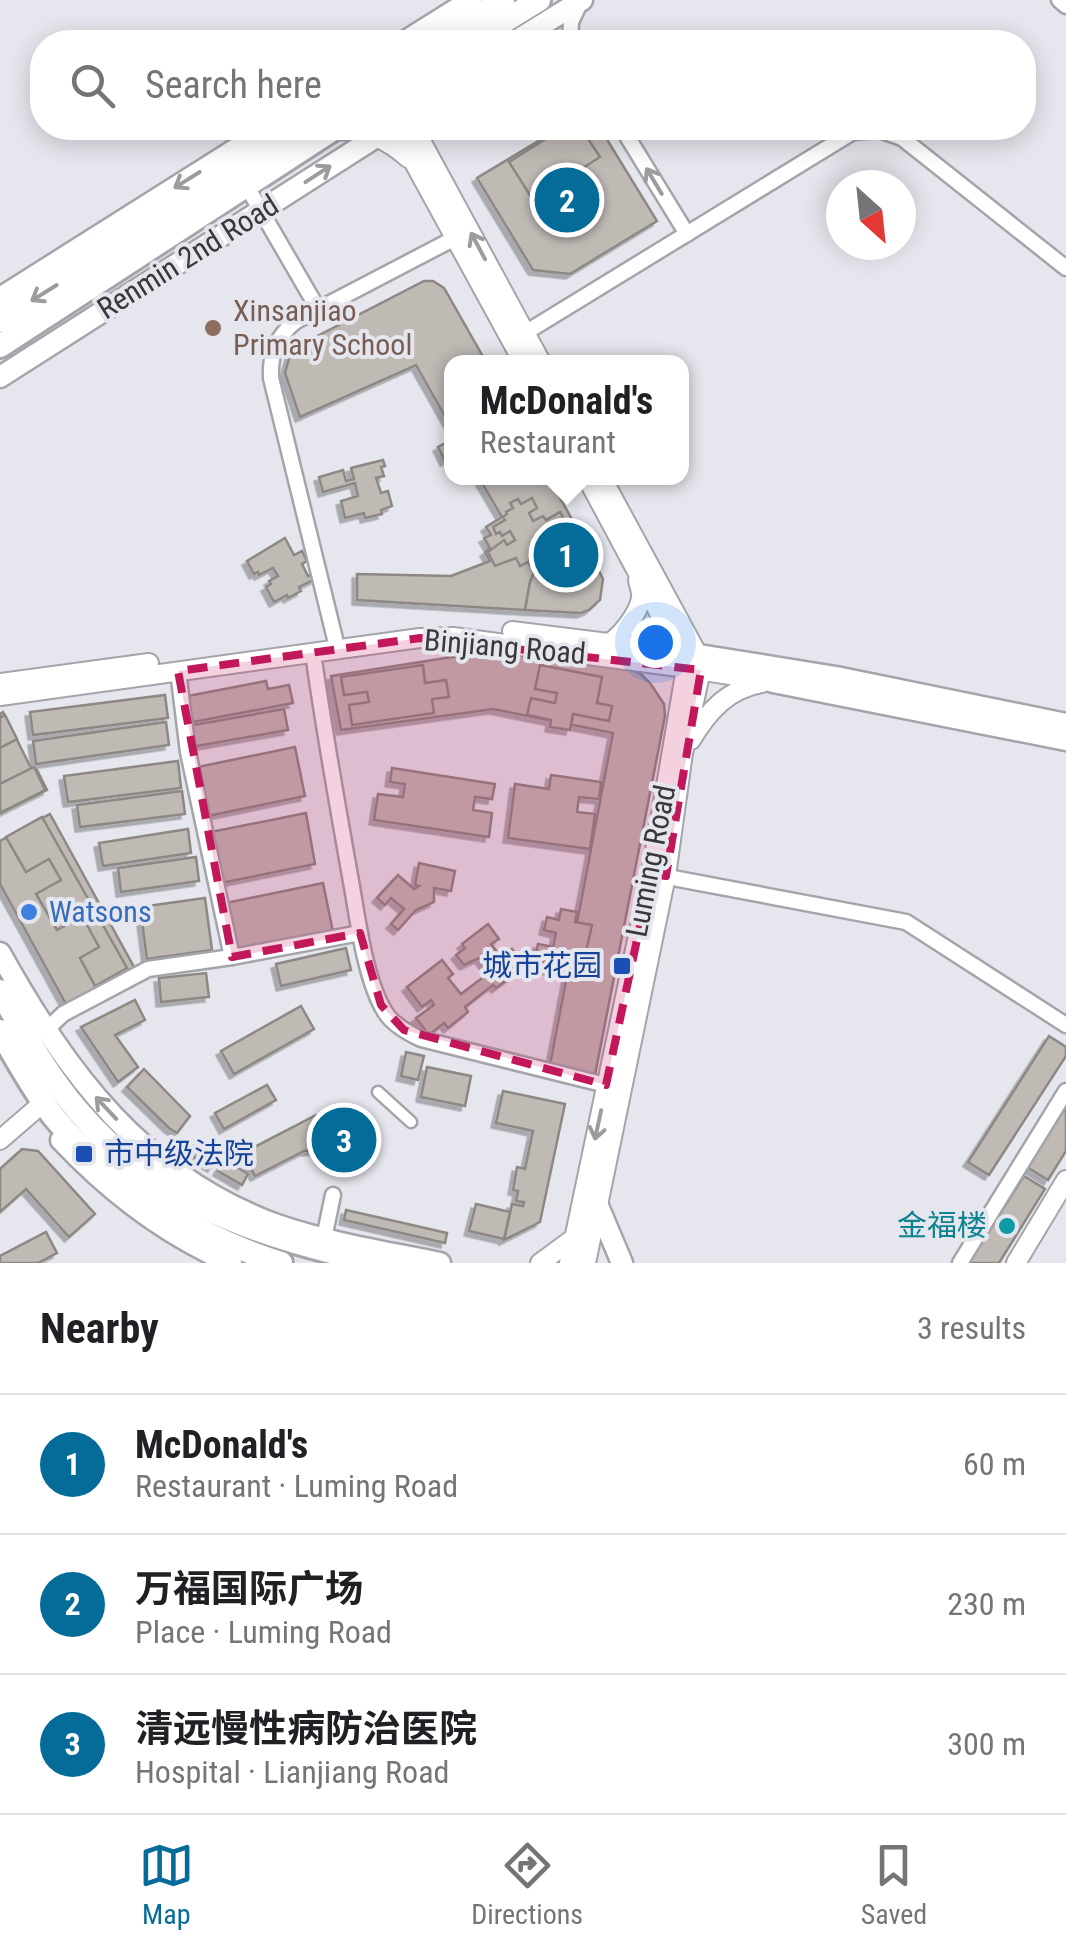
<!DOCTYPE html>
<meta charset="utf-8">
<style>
body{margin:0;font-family:"Roboto Condensed","Noto Sans SC",sans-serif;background:#f6f6f6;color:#202124}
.compass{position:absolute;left:826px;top:170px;width:90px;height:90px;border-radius:50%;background:#fff;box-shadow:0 5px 25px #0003;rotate:153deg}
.you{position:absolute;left:655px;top:642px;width:35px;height:35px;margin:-25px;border:8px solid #fff;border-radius:50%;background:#1a73e8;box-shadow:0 0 0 15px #1a73e833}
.badge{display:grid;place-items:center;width:65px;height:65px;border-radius:50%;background:#056b99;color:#fff;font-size:32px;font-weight:700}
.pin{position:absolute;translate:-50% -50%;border:5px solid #fff;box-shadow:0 2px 10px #0006}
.popup{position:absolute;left:444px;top:355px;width:245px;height:130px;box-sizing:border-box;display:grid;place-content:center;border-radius:20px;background:#fff;filter:drop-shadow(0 2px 8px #0005);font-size:32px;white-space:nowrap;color:#757577}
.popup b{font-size:38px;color:#202124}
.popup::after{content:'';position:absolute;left:50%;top:100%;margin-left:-20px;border:20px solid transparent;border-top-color:#fff}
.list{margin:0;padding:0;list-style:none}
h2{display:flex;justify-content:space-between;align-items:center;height:130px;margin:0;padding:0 40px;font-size:42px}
h2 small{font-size:32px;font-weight:400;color:#757577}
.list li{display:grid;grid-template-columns:65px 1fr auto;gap:30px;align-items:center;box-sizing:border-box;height:140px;padding:0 40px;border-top:2px solid #e0e0e0}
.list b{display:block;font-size:38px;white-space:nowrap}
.list p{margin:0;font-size:32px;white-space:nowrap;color:#757577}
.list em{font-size:32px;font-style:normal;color:#757577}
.icon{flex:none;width:55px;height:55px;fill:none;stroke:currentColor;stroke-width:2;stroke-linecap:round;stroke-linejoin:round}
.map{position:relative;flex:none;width:1066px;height:1263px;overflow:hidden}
.search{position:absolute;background:#fff;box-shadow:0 5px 25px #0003;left:30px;right:30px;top:30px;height:110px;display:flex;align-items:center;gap:25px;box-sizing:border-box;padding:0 35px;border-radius:40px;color:#757577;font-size:38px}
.sheet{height:550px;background:#fff}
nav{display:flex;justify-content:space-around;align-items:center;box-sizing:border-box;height:140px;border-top:2px solid #e0e0e0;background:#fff;font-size:28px;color:#757577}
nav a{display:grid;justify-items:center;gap:5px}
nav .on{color:#056b99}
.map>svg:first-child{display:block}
.building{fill:#c0bab5;stroke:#8d8884;stroke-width:2.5;filter:url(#shadow)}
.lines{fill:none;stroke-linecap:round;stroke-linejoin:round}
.pedestrian-casing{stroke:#a4a5ab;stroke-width:15}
.minor-casing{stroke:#a4a5ab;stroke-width:19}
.tertiary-casing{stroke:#a4a5ab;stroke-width:22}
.secondary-casing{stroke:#a4a5ab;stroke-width:25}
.primary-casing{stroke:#a4a5ab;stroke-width:28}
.pedestrian{stroke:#fff;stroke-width:10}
.minor{stroke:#fff;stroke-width:14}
.tertiary{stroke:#fff;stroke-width:18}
.secondary{stroke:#fff;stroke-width:20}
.primary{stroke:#fff;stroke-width:22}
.oneway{stroke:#9c9c9e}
.marked{fill:#c2185b;fill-opacity:0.2;stroke:#c2185b;stroke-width:8;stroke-dasharray:20 12;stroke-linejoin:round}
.education-dot{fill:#8d6e63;stroke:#e6e7ee;stroke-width:4}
.shop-dot{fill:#3f7fe0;stroke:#e6e7ee;stroke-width:4}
.transit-dot{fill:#1a4fb4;stroke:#e6e7ee;stroke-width:4}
.culture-dot{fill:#0f9aa8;stroke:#e6e7ee;stroke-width:4}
.labels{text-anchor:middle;stroke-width:8;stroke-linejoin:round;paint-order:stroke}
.street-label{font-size:30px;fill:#39393c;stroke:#e6e7ee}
.education-label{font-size:30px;fill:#785e54;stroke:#e6e7ee;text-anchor:start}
.shop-label{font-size:30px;fill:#366cbe;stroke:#e6e7ee;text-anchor:start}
.transit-label{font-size:30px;fill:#164399;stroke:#e6e7ee;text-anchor:end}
.culture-label{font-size:30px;fill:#0d838f;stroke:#e6e7ee;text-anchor:end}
</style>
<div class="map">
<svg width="1066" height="1263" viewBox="0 0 1066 1263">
<defs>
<filter id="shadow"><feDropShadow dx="-4.5" dy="4.5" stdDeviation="0" flood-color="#0004"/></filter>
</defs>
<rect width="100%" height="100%" fill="#e6e7ee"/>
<!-- building -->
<g class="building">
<polygon points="560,128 600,128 657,221 570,274 533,270 477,178"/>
<polygon points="563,128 581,128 600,157 533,200 509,162"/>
<polygon points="424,281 433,281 444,288 486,362 451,362 451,427 416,365 300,417 285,373 290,355 300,345"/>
<polygon points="451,437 451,458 445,461 438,447 449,441"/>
<polygon points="383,460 385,466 381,467 384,476 376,478 381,493 388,491 392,506 381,510 382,514 365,518 364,513 345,518 341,501 358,496 355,483 323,492 319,477 343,470 346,481 354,479 351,468"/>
<polygon points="479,478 549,478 574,523 548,538 530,582 525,610 357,600 357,574 451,576 490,561 485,552 490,548 484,538 491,535 486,527 502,517"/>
<polygon points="532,498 537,508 529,513 533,521 543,516 546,520 560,512 568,526 554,534 558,541 546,547 550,555 530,565 528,562 520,566 516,558 495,566 488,552 504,540 507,545 515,540 510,531 502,536 500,532 496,534 493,527 505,520 503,517 507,514 506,512 513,508 510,503 518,499 521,504"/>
<polygon points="574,523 603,579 600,600 589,610 581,613 525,610 530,582 548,538"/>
<polygon points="285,538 294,555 302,551 307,561 302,564 308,576 312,574 315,579 299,587 301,591 288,598 287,595 274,602 266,587 271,584 269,581 278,576 273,568 259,575 258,572 254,574 247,561"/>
<polygon points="513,653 625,666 641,674 650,683 664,704 665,716 595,1075 550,1065 613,733 493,709 341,730 331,676 452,657"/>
<polygon points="423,665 425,683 446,680 449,697 432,699 434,713 352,725 349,705 369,702 367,692 344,695 341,677"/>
<polygon points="540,665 602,677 597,703 612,706 609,721 573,714 570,730 550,727 551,720 527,715 531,698 555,703 557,693 535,689"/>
<polygon points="266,681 268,689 289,685 293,703 193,722 188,696"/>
<polygon points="165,695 168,718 33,735 30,712"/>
<polygon points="284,709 288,730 191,747 188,726"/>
<polygon points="3,712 30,766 37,770 47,790 0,813 0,714"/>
<polygon points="5,715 17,739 0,748 0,718"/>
<polygon points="166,722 169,745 36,764 33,741"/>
<polygon points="295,747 305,796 208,816 198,767"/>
<polygon points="178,761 181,788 68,802 64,776"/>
<polygon points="34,767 45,790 0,813 0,784"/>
<polygon points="392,768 495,784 492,799 475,797 473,810 492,813 489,837 374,820 378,794 403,797 405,784 390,782"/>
<polygon points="551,775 601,782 599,799 579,797 577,812 595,814 590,849 508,838 515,784 549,789"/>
<polygon points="182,791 185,814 80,827 77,805"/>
<polygon points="306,813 315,864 221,883 211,832"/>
<polygon points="50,814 134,967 66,1004 0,884 0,841"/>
<polygon points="42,817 127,968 95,986 80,958 99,947 82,916 57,930 36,894 61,880 49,859 26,872 6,837"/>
<polygon points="188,829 191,853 103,866 99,843"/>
<polygon points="196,857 199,881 121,892 118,868"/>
<polygon points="419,863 455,871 451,891 434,888 434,902 416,910 398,930 391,924 404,909 391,898 385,905 377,898 398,875 414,889 419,886 415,885"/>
<polygon points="323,883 333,932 236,952 226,903"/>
<polygon points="205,898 212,950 147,959 140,907"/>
<polygon points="561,909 577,912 575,922 592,925 582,969 567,966 565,974 545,969 546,963 534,961 538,944 553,947 556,933 544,930 547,917 559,920"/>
<polygon points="488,924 499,939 491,944 501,957 512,949 521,961 507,972 511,977 496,988 493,985 465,1007 468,1012 448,1028 444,1023 429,1035 416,1018 434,1005 431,1000 422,1007 407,987 442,960 453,974 448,978 461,994 490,972 479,958 464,965 456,955 465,948 462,944"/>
<polygon points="346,948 351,970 281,986 276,964"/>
<polygon points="206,973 209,997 161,1002 159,978"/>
<polygon points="135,1000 145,1020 115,1035 138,1067 118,1082 81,1027"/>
<polygon points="301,1006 314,1029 234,1074 221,1051"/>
<polygon points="1049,1036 1066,1047 1066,1056 989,1175 968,1162"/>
<polygon points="406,1052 424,1056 418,1080 401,1076"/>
<polygon points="427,1067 471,1076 465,1106 421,1097"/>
<polygon points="144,1069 190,1116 177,1133 169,1128 127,1087"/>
<polygon points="267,1085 276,1100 224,1129 215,1113"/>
<polygon points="503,1091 565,1104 540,1222 504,1240 512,1204 523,1206 524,1202 516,1201 518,1191 513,1190 517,1167 525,1169 533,1131 496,1123"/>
<polygon points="1066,1107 1066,1151 1048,1180 1027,1167"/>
<polygon points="347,1114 366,1120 354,1157 331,1149 304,1151 255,1176 243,1153 316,1115 343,1124"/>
<polygon points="194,1146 216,1160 212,1167 189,1154"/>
<polygon points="22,1149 38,1151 95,1214 69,1237 26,1189 0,1212 0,1169"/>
<polygon points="225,1160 248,1174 242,1185 218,1171"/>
<polygon points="1024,1176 1045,1189 999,1263 969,1263"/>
<polygon points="476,1204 510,1212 504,1239 469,1231"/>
<polygon points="346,1210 447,1233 445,1243 344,1220"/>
<polygon points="46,1232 57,1253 38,1263 0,1263 0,1256"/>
</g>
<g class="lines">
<defs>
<polyline id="pedestrian" points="378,1092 411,1122"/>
<g id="minor">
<polyline points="1059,0 1066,6"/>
<polyline points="570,42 571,22 581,1"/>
<polyline points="622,128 687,234"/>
<polyline points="246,185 318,309"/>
<polyline points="525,333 853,132 879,130 902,138 1066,268"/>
<path d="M335,639L271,378C270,353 276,337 296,321L455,238"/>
<path d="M313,653C324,731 338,809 352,887C358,922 366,982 385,1012C393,1025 408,1033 421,1039L606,1085"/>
<polyline points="178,671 188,752 232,957"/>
<polyline points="657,875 906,922 1066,1025"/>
<polyline points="43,1033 63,1014 148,969 232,957 360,933"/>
<polyline points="323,1243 333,1195"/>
<polyline points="960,1263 1066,1091"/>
</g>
<g id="tertiary">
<polyline points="395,128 523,362"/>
<polyline points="414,128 541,362"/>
<path d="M326,132C358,126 385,137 408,158"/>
<polyline points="512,631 680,652"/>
<path d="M609,643C621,636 639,613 641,598C642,592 639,586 638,580"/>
<polyline points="0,683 149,663"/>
<polyline points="0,696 420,638 453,637 686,668 773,682"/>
<path d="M691,740C708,711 728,689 762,683"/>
<polyline points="0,1140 44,1102"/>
<polyline points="540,1263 574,1238"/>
<polyline points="569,1263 651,874 686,668 680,652 587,478"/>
<polyline points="586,1263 666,876 683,753 701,670 698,655 602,478"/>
<polyline points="1016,1263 1066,1180"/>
</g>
<g id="secondary">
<polyline points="404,42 471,0"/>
<polyline points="514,42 582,0"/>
<polyline points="0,298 269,128"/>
<polyline points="0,377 376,137"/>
<polyline points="680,652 836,677 1066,724"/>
<polyline points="773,682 1066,740"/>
<path d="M0,953C67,1073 142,1176 277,1225C329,1243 386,1252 440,1263"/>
<path d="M61,1140C109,1191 166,1235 231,1263"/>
<polyline points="598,1206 622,1263"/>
</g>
<g id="primary">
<polyline points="436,42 503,0"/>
<polyline points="471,42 539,0"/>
<polyline points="0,321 303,128"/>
<polyline points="0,346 335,128"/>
<path d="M0,991C24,1033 47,1075 79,1112C158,1204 265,1239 379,1263"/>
<path d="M0,1031C17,1060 33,1090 54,1117C105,1180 204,1240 281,1263"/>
</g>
</defs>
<!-- pedestrian casing -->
<use href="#pedestrian" class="pedestrian-casing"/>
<!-- minor casing -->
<use href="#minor" class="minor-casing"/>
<!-- tertiary casing -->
<use href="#tertiary" class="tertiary-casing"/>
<!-- secondary casing -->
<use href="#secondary" class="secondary-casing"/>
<!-- primary casing -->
<use href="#primary" class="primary-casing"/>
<!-- pedestrian -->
<use href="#pedestrian" class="pedestrian"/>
<!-- minor -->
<use href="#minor" class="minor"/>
<!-- tertiary -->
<use href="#tertiary" class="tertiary"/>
<!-- secondary -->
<use href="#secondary" class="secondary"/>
<!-- primary -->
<use href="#primary" class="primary"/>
</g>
<!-- one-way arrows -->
<defs><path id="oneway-shaft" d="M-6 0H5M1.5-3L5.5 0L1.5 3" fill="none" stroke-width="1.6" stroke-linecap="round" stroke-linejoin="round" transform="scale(2.5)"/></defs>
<g class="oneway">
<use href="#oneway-shaft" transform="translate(318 174) rotate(-33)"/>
<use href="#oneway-shaft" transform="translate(187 180) rotate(148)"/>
<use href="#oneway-shaft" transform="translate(654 181) rotate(-121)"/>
<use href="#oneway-shaft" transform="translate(478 246) rotate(-118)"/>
<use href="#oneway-shaft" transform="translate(44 293) rotate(148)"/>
<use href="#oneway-shaft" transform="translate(106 1108) rotate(-133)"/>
<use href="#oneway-shaft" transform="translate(598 1125) rotate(102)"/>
</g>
<!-- marked area -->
<path class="marked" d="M420,638L701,670L666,876L651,874L606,1085L404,1030L381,1005L360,933L232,957L178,671Z"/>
<!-- markers -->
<circle class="education-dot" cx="213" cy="328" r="10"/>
<circle class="shop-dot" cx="29" cy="912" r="10"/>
<g class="transit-dot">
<rect x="612" y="956" width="20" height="20" rx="5"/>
<rect x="74" y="1144" width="20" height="20" rx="5"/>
</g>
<circle class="culture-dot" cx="1007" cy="1226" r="10"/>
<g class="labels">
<!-- street labels -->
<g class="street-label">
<text transform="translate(188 257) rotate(-32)" y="10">Renmin 2nd Road</text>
<text transform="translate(505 647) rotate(5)" y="10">Binjiang Road</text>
<text transform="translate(651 861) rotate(-79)" y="10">Luming Road</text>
</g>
<!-- education labels -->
<g class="education-label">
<text x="233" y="321">Xinsanjiao<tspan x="233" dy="34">Primary School</tspan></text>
</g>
<!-- shop labels -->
<g class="shop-label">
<text x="49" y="922">Watsons</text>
</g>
<!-- transit labels -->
<g class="transit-label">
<text x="602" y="976">城市花园</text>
<text x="104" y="1164" text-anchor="start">市中级法院</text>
</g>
<!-- culture labels -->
<g class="culture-label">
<text x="987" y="1236">金福楼</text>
</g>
</g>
</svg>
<svg class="compass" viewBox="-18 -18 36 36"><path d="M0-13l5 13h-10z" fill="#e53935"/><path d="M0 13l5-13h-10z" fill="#757577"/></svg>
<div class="you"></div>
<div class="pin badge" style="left:566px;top:555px">1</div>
<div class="popup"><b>McDonald's</b>Restaurant</div>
<div class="pin badge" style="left:567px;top:200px">2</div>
<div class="pin badge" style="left:344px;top:1140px">3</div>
<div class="search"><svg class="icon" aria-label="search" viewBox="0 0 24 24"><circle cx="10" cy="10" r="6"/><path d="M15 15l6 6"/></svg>Search here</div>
</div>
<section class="sheet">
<h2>Nearby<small>3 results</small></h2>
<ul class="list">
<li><span class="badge">1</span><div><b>McDonald's</b><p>Restaurant · Luming Road</p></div><em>60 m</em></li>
<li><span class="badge">2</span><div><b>万福国际广场</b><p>Place · Luming Road</p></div><em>230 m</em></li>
<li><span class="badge">3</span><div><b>清远慢性病防治医院</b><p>Hospital · Lianjiang Road</p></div><em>300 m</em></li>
</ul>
</section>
<nav>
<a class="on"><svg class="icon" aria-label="map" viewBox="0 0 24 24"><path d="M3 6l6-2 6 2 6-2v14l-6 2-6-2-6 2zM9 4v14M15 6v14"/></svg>Map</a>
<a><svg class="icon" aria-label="directions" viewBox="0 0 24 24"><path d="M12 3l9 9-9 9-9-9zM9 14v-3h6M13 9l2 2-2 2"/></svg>Directions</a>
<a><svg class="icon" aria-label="saved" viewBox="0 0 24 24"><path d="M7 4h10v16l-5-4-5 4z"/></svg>Saved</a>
</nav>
